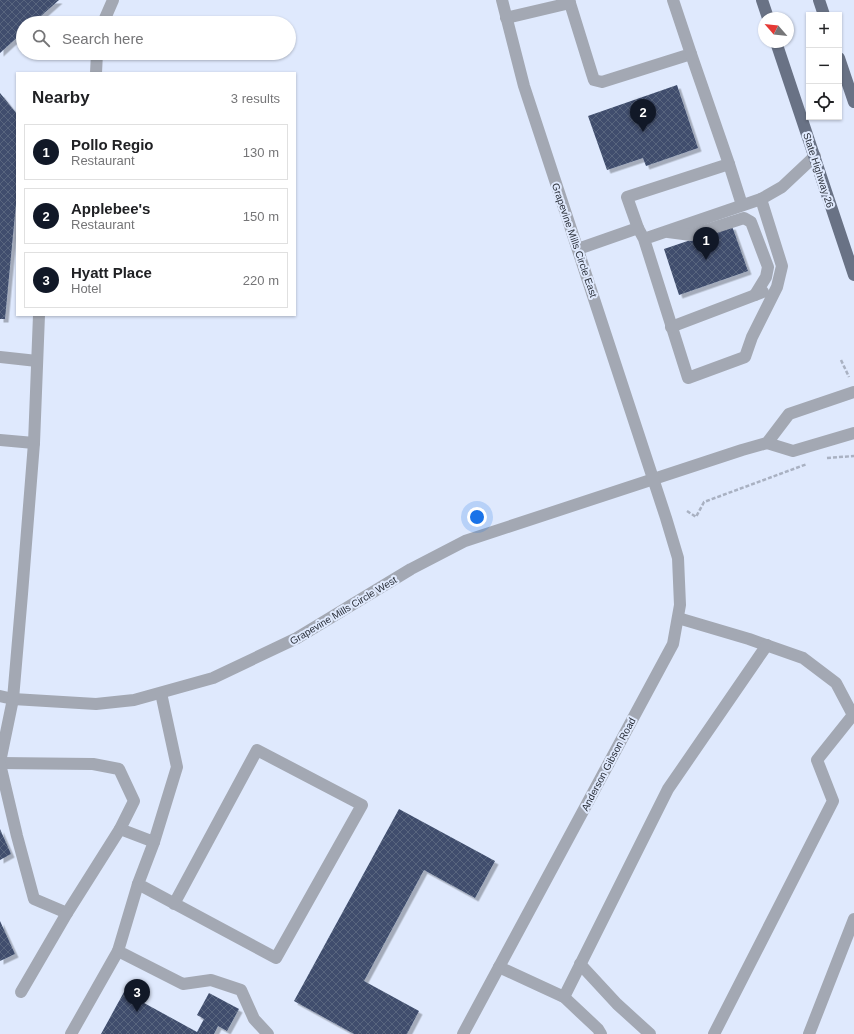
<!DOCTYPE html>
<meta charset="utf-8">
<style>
body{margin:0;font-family:Arial,sans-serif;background:#f2f2f2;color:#202124}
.controls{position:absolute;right:12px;top:12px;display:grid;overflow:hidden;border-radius:0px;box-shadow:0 1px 3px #0004}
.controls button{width:36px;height:36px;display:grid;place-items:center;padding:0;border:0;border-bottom:1px solid #e0e0e0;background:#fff;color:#202124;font:20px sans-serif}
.compass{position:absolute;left:758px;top:12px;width:36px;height:36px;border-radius:50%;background:#fff;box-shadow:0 1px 3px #0004;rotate:298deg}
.you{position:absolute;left:477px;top:517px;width:14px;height:14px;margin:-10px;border:3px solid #fff;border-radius:50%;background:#1a73e8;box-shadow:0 0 0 6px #1a73e833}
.badge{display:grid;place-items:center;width:26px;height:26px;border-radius:50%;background:#111827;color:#fff;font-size:13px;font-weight:700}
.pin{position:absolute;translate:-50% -33px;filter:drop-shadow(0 1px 2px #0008)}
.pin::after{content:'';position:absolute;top:21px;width:14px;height:12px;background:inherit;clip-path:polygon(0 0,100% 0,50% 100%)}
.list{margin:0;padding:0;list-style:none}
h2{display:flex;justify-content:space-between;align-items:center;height:52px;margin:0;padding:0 16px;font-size:17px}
h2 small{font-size:13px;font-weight:400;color:#757577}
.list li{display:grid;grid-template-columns:26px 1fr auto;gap:12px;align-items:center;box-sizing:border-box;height:56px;margin:0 8px 8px;padding:0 8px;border:1px solid #e0e0e0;border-radius:0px}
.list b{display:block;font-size:15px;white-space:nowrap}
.list p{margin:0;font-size:13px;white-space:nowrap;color:#757577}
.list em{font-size:13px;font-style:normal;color:#757577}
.icon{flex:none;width:22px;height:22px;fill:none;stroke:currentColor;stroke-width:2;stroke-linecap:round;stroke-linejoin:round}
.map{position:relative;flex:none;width:854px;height:1034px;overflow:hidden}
.search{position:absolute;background:#fff;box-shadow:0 1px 3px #0004;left:16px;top:16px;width:280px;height:44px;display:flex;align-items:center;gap:10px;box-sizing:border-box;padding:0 14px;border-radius:22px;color:#757577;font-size:15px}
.panel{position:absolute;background:#fff;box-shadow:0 1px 3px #0004;left:16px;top:72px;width:280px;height:244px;border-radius:0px}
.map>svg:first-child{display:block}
.building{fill:url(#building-cross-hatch);filter:url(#shadow)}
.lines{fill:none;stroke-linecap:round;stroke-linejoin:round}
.path{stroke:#a9b1c2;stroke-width:2.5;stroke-dasharray:4 2;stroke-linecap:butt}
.minor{stroke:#a3a8b3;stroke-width:12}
.major{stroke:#697285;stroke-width:12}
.labels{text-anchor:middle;stroke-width:4;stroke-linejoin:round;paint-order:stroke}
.street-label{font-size:10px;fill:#2a2f39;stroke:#dfe9fd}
</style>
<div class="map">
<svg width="854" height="1034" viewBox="0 0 854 1034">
<defs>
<pattern id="building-cross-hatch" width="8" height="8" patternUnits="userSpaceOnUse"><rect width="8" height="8" fill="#3f4e6d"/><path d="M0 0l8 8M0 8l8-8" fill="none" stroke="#59657e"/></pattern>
<filter id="shadow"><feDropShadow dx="3.5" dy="3.5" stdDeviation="0" flood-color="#0004"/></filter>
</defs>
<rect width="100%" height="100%" fill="#dfe9fd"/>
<!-- building -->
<g class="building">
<polygon points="0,0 59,0 33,23 23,23 23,32 0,53"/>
<polygon points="677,85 698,148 646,166 643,158 607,170 588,116"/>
<polygon points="0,93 17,114 17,193 5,319 0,319"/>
<polygon points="732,226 748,271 679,295 664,249"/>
<polygon points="399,809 495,861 475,898 424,870 364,981 419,1011 407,1034 354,1034 294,1001"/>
<polygon points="0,829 11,854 0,860"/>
<polygon points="0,921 15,954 0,961"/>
<polygon points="124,992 197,1032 204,1019 197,1015 209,993 239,1009 227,1031 218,1026 214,1034 101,1034"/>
</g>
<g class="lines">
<!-- path -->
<g class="path">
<polyline points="841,360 849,377"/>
<polyline points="827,458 854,456"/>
<polyline points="687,511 696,517 704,502 807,464"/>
</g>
<!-- minor -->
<g class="minor">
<polyline points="569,0 592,74 594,80 602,82 691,54 673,0"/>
<polyline points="506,18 570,3"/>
<polyline points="103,23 113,0"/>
<polyline points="96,73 97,53"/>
<polyline points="729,164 742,205"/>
<polyline points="761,199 782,187 815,156"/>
<polyline points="638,228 644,239 688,378 745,357 752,337 777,287 782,266 761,199 644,239"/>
<polyline points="668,232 691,235 744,218 751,222 768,267 766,277 755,295"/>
<polyline points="578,249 638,228 627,197 729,164 691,54"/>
<polyline points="671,327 763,292"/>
<polyline points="0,357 37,361"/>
<polyline points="0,440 34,443"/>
<polyline points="767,443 789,414 854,392"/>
<polyline points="678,618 749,639 803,658 836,683 854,717"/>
<polyline points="0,696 13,699 96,704 134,700 213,678 297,638 411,569 465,541 742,450 767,443 793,451 854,433"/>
<polyline points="0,762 13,699 22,594 34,443 39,315"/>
<polyline points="0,763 93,764 119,769 134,801 120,829 154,842 177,767 161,693"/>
<polyline points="0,764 17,836 34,899 67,913 120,829"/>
<polyline points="154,842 138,884 276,958 362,805 257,750 174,904"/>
<polyline points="138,884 118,951 183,984 211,980 241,990 254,1019 268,1034"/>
<polyline points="580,964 617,1004 650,1034"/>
<polyline points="499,967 564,997 598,1029 601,1034"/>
<polyline points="21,992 67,913"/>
<polyline points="564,997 668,789 767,645"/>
<polyline points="71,1034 118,951"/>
<polyline points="463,1034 673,644 680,605 678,558 666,518 524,86 502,0"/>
<polyline points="714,1034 833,801 817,760 853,715"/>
<polyline points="809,1034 854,919"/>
</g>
<!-- major -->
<g class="major">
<polyline points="762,0 768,18"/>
<polyline points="819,0 824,15"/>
<polyline points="776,42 854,275"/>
<polyline points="839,58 854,102"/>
</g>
</g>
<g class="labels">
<!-- street labels -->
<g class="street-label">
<text transform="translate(819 170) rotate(72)" y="4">State Highway 26</text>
<text transform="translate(575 240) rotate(71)" y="4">Grapevine Mills Circle East</text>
<text transform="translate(343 610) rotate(-31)" y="4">Grapevine Mills Circle West</text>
<text transform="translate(608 764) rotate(-62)" y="4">Anderson Gibson Road</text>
</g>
</g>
</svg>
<div class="controls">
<button>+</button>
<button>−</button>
<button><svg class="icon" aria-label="locate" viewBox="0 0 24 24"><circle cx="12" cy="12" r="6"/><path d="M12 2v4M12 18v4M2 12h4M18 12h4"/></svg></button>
</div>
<svg class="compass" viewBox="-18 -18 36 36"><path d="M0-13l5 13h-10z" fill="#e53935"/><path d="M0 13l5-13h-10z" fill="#757577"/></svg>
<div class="you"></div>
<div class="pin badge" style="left:706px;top:260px">1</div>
<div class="pin badge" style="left:643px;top:132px">2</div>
<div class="pin badge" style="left:137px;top:1012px">3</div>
<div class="search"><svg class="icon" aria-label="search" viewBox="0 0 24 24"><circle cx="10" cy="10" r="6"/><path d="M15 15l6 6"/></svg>Search here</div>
<section class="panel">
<h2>Nearby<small>3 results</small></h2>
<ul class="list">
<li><span class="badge">1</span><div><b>Pollo Regio</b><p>Restaurant</p></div><em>130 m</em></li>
<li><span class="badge">2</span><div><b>Applebee's</b><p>Restaurant</p></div><em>150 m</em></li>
<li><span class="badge">3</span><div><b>Hyatt Place</b><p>Hotel</p></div><em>220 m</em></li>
</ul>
</section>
</div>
